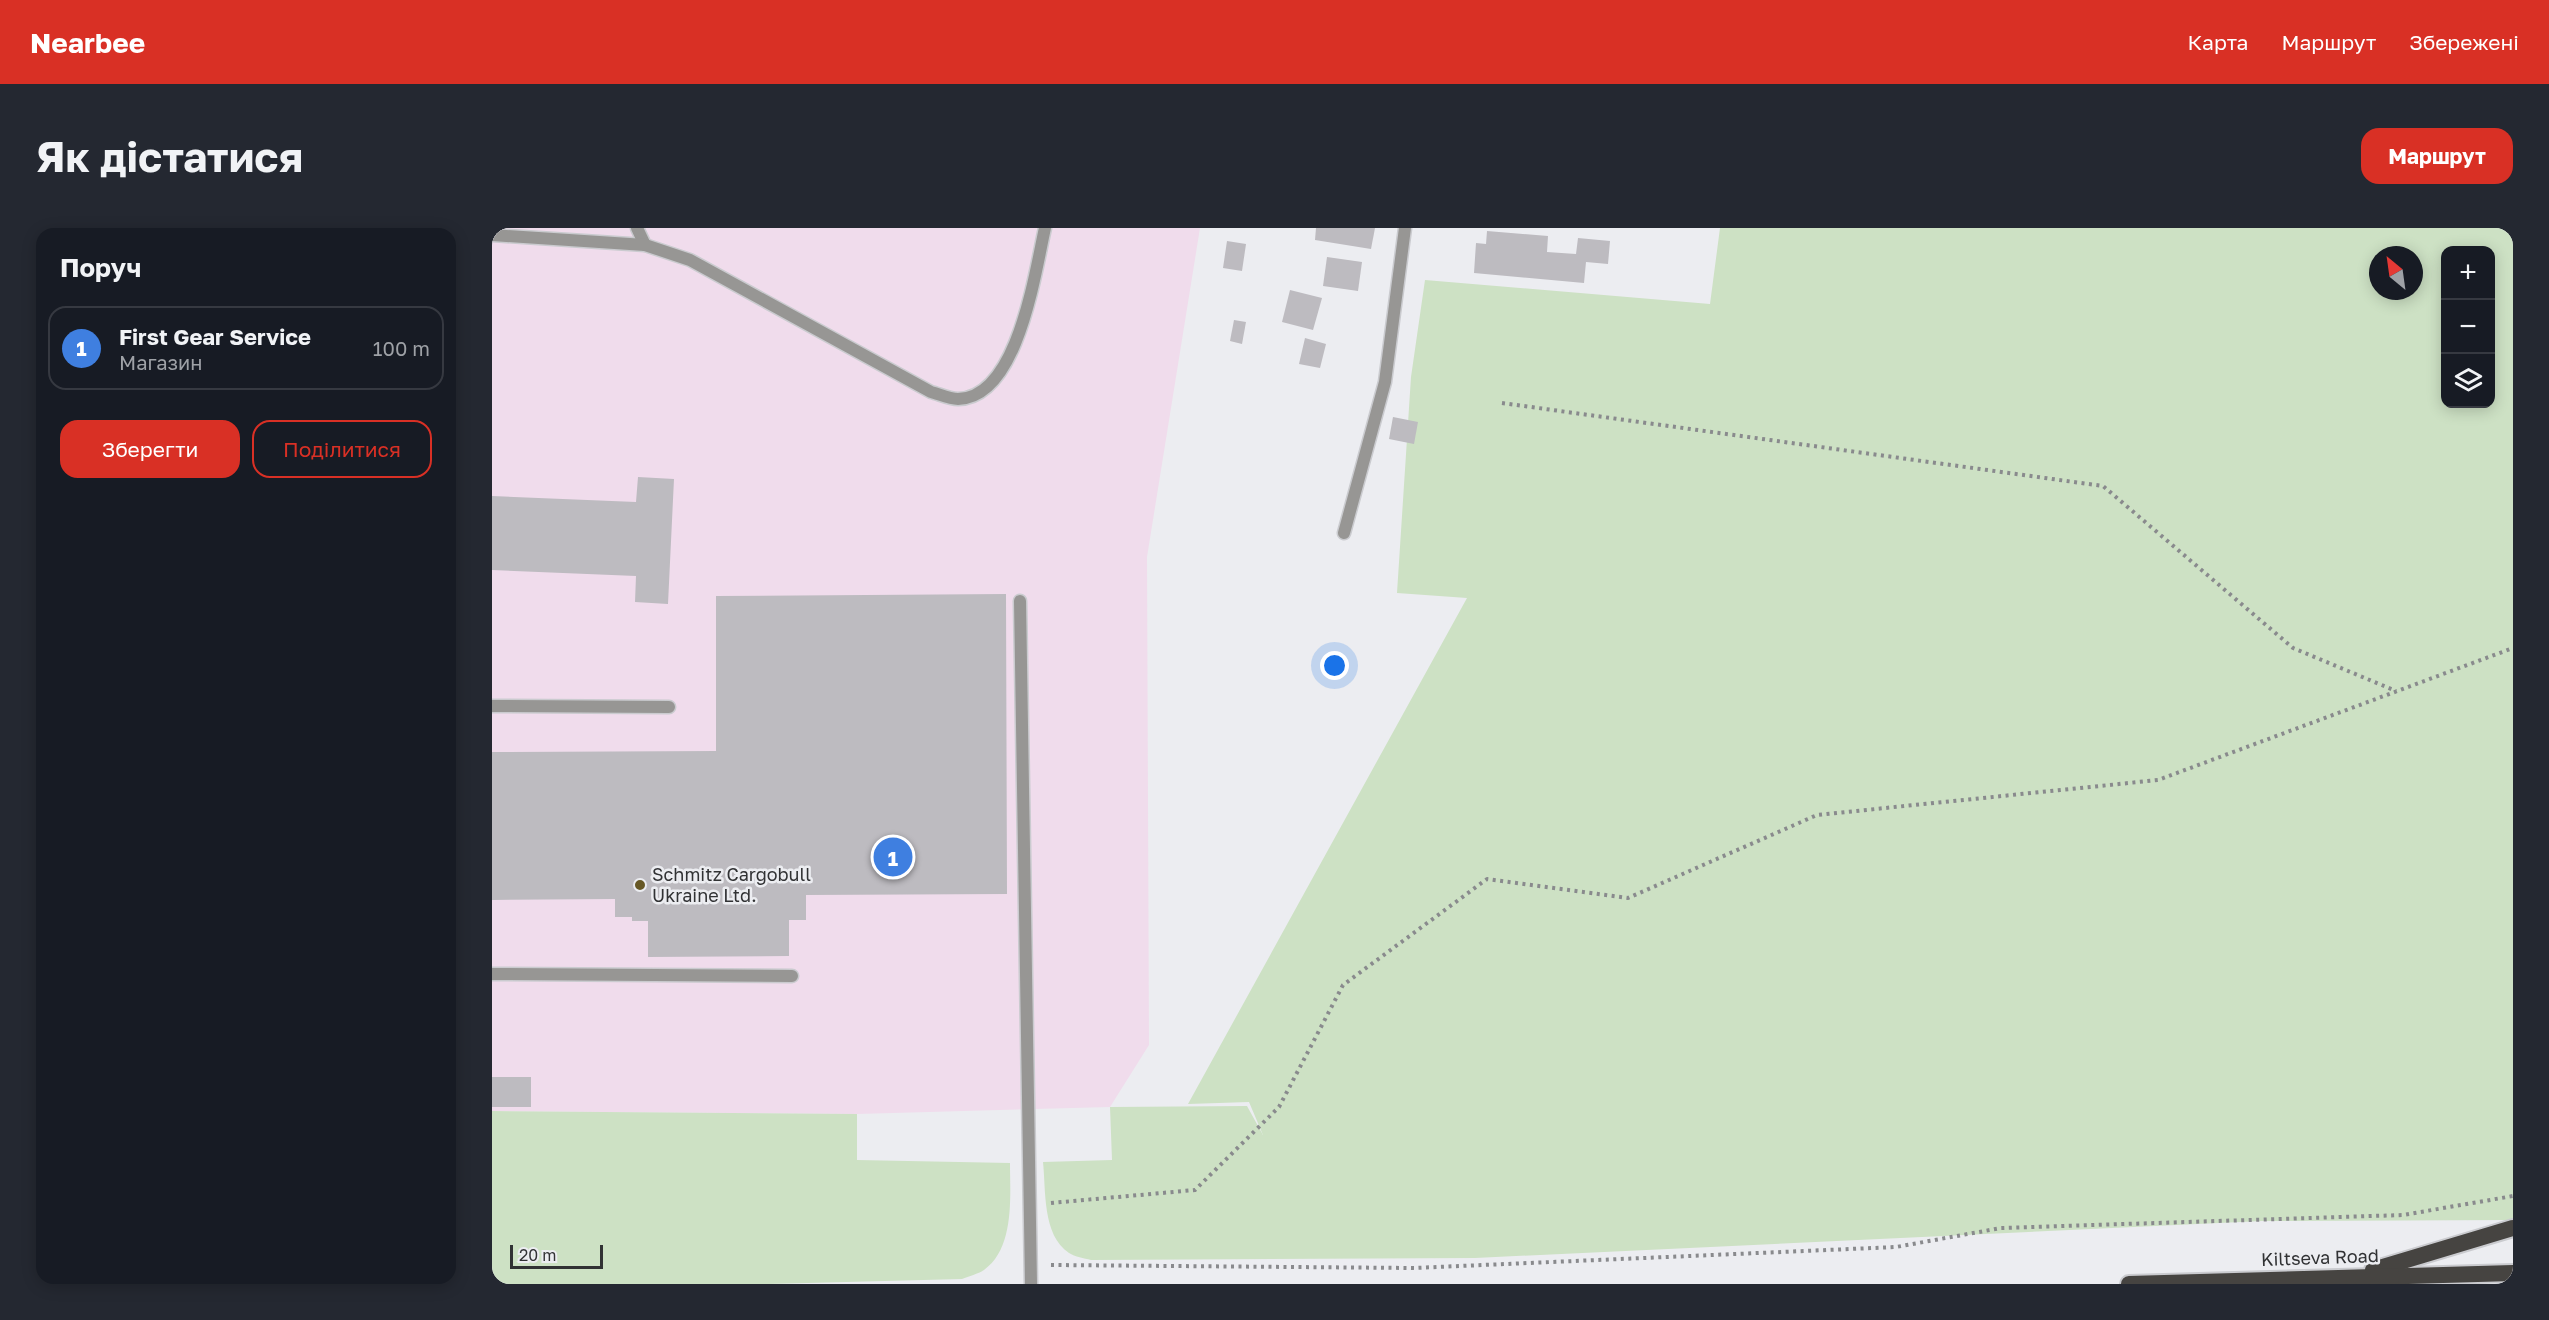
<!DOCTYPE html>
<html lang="uk">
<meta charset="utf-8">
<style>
body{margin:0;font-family:"Golos Text",sans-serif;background:#242831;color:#f1f3f6}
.controls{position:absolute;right:18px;top:18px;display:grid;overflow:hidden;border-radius:12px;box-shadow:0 3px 15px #0003}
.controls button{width:54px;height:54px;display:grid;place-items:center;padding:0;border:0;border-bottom:2px solid #363941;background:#171b24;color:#f1f3f6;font:30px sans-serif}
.compass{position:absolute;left:1877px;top:18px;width:54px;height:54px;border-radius:50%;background:#171b24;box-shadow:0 3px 15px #0003;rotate:331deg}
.scale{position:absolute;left:18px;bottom:15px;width:93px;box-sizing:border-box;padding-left:6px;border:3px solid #313234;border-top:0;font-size:16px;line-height:21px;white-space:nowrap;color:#313234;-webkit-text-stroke:4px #ecedf1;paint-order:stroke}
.you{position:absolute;left:843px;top:438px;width:21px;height:21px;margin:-15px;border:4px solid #fff;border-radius:50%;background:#1a73e8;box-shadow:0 0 0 9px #1a73e833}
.badge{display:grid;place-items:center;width:39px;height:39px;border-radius:50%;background:#d93025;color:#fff;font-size:20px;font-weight:700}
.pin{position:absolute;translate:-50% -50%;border:3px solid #fff;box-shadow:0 2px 6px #0006}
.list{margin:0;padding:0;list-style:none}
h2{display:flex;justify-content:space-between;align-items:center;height:78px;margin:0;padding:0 24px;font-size:26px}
h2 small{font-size:20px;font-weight:400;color:#9ea1a6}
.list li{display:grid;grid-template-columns:39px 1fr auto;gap:18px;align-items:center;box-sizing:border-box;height:84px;margin:0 12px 12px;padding:0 12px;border:2px solid #363941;border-radius:18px}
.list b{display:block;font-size:22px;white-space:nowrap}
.list p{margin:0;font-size:20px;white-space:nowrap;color:#9ea1a6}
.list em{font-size:20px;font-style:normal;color:#9ea1a6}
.actions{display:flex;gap:12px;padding:18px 24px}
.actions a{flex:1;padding:14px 0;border:2px solid #d93025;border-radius:18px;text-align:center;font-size:21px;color:#d93025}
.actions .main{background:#d93025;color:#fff}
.icon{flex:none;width:33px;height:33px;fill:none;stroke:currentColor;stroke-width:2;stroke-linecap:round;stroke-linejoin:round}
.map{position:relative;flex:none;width:2021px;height:1056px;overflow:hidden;border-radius:18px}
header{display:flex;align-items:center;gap:36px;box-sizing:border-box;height:84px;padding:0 30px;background:#d93025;color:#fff}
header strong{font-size:28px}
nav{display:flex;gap:33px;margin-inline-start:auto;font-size:21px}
.intro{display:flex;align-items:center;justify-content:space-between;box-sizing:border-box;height:144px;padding:0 36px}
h1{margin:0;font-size:42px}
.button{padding:15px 27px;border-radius:18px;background:#d93025;color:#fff;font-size:21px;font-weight:700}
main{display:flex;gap:36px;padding:0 36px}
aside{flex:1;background:#171b24;border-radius:18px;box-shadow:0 3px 15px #0003}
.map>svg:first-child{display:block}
.industrial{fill:#f0dcec}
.green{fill:#cde1c4;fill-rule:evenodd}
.building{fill:#bdbbc0}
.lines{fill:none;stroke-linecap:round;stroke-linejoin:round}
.service-casing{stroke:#cacbcf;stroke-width:15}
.minor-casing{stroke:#cacbcf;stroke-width:15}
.trunk-casing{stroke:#cacbcf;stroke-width:20}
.path{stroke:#898a8d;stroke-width:4;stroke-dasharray:3 4.5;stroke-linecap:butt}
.service{stroke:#979694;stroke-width:12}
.minor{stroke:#979694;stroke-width:12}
.trunk{stroke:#464441;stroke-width:16}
.poi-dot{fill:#675825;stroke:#ecedf1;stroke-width:2}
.labels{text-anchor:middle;stroke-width:5;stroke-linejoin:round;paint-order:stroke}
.poi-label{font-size:18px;fill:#313234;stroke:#ecedf1;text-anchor:start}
.street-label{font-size:18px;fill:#313234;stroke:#ecedf1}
</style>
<header>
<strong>Nearbee</strong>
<nav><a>Карта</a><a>Маршрут</a><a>Збережені</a></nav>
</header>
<div class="intro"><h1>Як дістатися</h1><a class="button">Маршрут</a></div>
<main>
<aside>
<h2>Поруч<small></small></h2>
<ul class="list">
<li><span class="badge" style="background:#3f7fe0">1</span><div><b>First Gear Service</b><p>Магазин</p></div><em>100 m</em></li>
</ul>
<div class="actions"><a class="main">Зберегти</a><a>Поділитися</a></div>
</aside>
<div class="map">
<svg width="2021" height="1056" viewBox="0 0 2021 1056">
<rect width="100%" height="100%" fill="#ecedf1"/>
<!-- industrial -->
<polygon class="industrial" points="0,0 708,0 655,329 657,817 618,879 365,886 0,883"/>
<!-- green -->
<g class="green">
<path d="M1228,0H2021V992L1770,993L983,1030L599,1032C592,1030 583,1029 577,1025C550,1007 554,962 551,934L620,932L618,879L755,878L771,907L757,874L696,876L975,370L905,365L919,149L933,52L1218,76ZM1954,22H1998V176H1954ZM1886,27H1922V63H1886Z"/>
<path d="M0,883L365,886V932L518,935C518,968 523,1020 492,1042C486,1046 477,1048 470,1051L277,1056H0Z"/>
</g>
<!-- building -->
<g class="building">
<polygon points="824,0 883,0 879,21 823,12"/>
<polygon points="995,3 1056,8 1055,24 1084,26 1086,10 1118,13 1116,36 1094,34 1092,55 982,45 984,15 994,16"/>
<polygon points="735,13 754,16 750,43 731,40"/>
<polygon points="835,29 870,34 866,63 831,58"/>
<polygon points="798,62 830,70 821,102 790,94"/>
<polygon points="742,92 754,94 750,116 738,113"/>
<polygon points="813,110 834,116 828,140 807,136"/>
<polygon points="901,189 926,194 922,216 897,211"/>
<polygon points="146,249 182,251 176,376 143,374 144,348 0,342 0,268 144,274"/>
<polygon points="514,366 515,666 314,667 314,692 297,692 297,728 156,729 156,693 140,693 140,689 123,689 123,671 0,672 0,524 224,523 224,368"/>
<rect x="0" y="849" width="39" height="30"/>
</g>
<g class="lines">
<defs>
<g id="service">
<polyline points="145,0 153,17"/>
<path d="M0,7L153,17L198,32L439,164C447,166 457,171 466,171C526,170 543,44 553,0"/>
<polyline points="528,373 539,1056"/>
<polyline points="0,478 177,479"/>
<polyline points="0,746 300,748"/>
</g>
<polyline id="minor" points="852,305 893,154 913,0"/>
<g id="trunk">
<polyline points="1881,1042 2021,1000"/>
<polyline points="1637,1056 2021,1045"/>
</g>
</defs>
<!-- service casing -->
<use href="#service" class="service-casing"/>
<!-- minor casing -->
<use href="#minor" class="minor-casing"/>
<!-- trunk casing -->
<use href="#trunk" class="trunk-casing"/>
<!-- path -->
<g class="path">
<polyline points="1010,175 1611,258 1801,420 1904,463"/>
<polyline points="559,975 703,962 787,879 851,757 995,651 1136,670 1325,587 1666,552 2021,420"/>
<polyline points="559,1037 922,1040 1404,1019 1509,1000 1911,987 2021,968"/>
</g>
<!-- service -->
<use href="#service" class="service"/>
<!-- minor -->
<use href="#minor" class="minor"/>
<!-- trunk -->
<use href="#trunk" class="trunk"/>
</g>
<!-- markers -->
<circle class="poi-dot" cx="148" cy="657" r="6"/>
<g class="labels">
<!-- poi labels -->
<g class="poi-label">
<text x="160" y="653">Schmitz Cargobull<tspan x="160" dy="21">Ukraine Ltd.</tspan></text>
</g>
<!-- street labels -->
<g class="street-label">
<text transform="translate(1828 1030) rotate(-2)" y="6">Kiltseva Road</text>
</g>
</g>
</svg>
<div class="controls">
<button>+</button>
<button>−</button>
<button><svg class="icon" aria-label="layers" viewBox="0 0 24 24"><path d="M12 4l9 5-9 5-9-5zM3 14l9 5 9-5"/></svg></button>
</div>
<svg class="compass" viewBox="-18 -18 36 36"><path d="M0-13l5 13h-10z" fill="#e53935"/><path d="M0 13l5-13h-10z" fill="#9ea1a6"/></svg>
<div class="scale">20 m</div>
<div class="you"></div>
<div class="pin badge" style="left:401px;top:629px;background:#3f7fe0">1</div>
</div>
</main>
